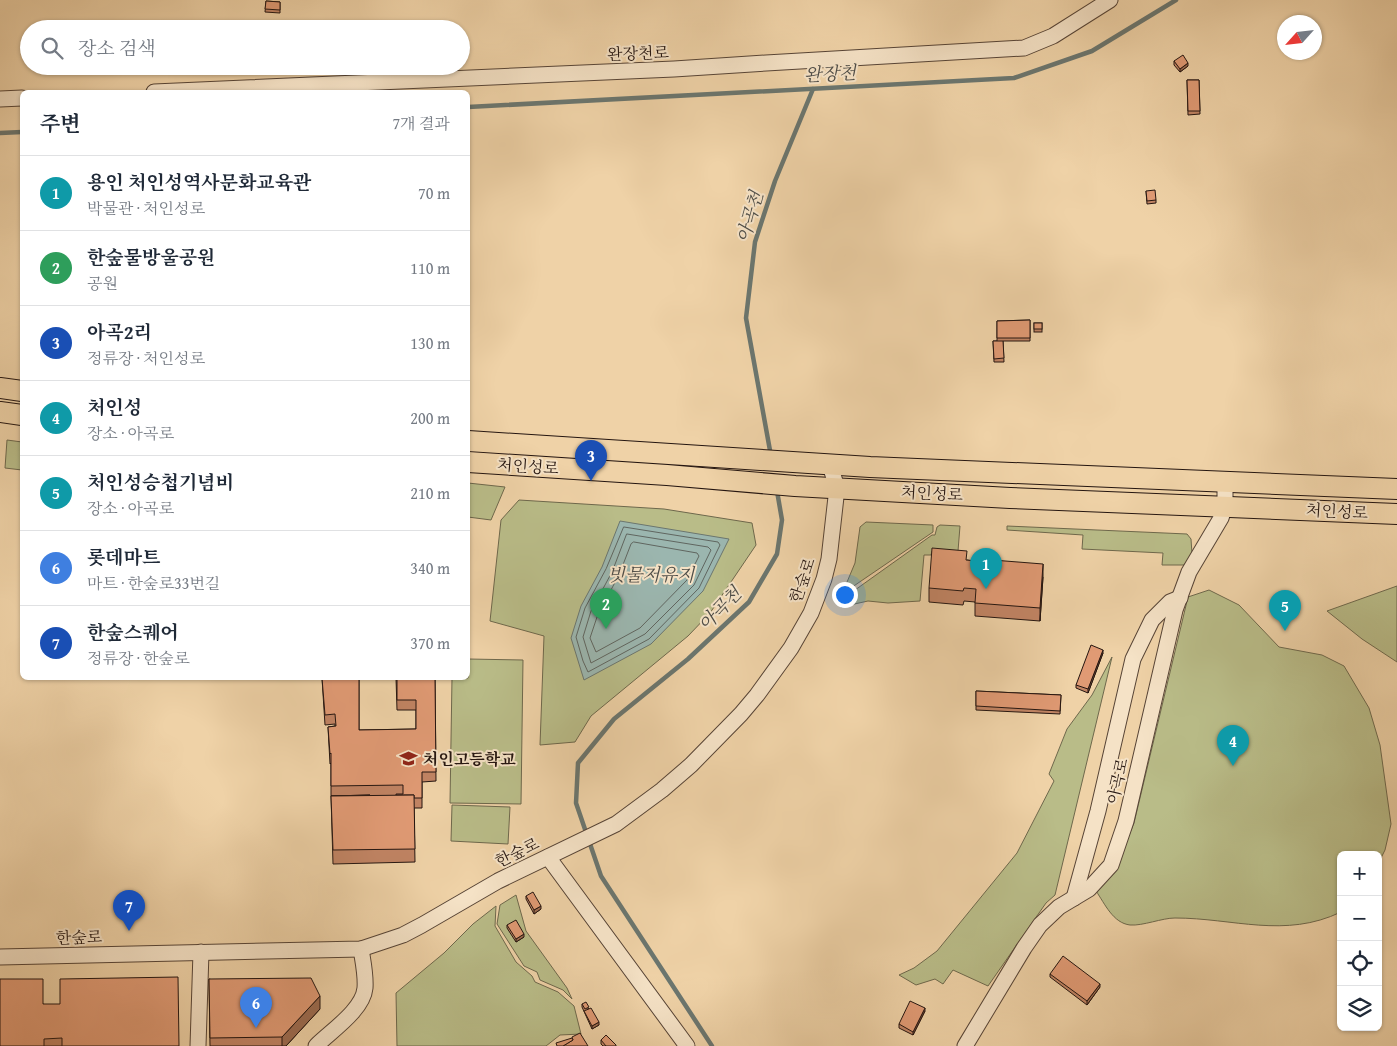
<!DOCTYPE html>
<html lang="ko">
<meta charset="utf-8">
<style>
body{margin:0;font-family:"Gentium Book Plus","Noto Serif KR",serif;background:#f6f6f7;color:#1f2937}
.controls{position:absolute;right:15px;bottom:15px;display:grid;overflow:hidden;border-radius:8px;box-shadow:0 1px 4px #0004}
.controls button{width:45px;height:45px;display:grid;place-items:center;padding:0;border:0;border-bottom:1px solid #e0e1e3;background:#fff;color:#1f2937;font:25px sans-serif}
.compass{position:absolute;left:1277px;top:15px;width:45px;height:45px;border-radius:50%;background:#fff;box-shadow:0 1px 4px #0004;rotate:243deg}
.you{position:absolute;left:844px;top:594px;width:18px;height:18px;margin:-12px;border:4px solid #fff;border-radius:50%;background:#1a73e8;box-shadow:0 0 0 8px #1a73e833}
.badge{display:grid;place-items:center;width:32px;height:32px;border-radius:50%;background:#2563eb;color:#fff;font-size:16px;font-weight:700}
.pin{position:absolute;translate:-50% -41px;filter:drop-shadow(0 1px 2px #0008)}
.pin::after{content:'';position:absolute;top:26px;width:18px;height:15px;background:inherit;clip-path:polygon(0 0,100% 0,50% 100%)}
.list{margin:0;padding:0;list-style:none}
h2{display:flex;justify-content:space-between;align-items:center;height:65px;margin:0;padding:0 20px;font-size:21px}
h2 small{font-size:16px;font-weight:400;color:#747a83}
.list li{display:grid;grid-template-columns:32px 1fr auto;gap:15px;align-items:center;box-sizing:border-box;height:75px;padding:0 20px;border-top:1px solid #e0e1e3}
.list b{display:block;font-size:19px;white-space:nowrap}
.list p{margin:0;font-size:16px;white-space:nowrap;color:#747a83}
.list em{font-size:16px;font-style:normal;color:#747a83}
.icon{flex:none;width:28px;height:28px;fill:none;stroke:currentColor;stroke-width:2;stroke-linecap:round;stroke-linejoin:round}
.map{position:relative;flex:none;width:1397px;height:1046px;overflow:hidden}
.search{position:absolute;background:#fff;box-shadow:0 1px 4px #0004;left:20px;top:20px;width:450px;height:55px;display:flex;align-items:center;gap:12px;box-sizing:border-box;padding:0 18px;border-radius:28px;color:#747a83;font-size:19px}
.panel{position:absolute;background:#fff;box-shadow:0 1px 4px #0004;left:20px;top:90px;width:450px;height:590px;border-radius:8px}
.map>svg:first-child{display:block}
.green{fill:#b9bc88;stroke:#6e684c}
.water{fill:#9bb6af;stroke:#6b766f}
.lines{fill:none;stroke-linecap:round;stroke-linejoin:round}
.shore{stroke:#606660;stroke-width:1}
.stream{stroke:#6b766f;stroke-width:4.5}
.minor-casing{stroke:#574436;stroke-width:17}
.major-casing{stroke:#241510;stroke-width:22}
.minor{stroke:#f5e2c6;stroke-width:15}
.major{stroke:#efd2a7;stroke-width:20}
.wall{fill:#c18464;stroke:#241510}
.shaded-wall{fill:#9d6c51;stroke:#241510}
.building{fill:#e09a74;stroke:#241510}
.labels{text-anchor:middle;stroke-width:4;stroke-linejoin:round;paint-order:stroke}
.street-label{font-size:16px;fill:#241510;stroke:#f5e2c6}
.poi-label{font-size:16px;font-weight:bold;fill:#241510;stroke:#f5e2c6;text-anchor:start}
.water-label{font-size:18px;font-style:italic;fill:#4e4d48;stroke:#f5e2c6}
</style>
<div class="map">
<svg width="1397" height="1046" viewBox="0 0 1397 1046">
<rect width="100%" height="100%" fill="#efd2a7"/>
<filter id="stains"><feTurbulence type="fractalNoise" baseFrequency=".004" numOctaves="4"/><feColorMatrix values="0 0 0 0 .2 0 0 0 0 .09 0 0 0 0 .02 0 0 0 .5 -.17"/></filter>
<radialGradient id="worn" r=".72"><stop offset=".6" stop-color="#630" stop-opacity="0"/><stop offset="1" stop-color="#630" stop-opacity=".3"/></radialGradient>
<!-- green -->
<g class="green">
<polygon points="7,440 22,442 22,470 5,468"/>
<polygon points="468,483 505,487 491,520 468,517"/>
<polygon points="519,500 664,509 752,523 756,545 710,613 688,636 591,716 575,742 540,745 544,636 490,621 501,520"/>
<polygon points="866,522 933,525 933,532 842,594 855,563 860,527"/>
<polygon points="940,525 960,526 958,551 932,551 931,555 924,555 920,601 888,603 868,601 841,607 841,600 932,535 935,535 937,527"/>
<polygon points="1007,526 1187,534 1191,539 1192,554 1184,565 1162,565 1163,553 1082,549 1083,535 1007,530"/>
<polygon points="1397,586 1397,662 1362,639 1327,611"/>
<path d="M1209,590L1239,605L1279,647L1322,655L1344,666L1369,708L1380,745L1391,824L1385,850L1378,864V855H1341V912C1285,939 1233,918 1175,918C1162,918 1143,926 1130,925C1113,923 1105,904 1096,891L1114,872L1134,823L1188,597Z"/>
<polygon points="1112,657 1055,895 1046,903 988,986 953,970 943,984 935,979 916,985 899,975 914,968 937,951 1017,853 1054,781 1049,774 1067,729 1092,695"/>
<polygon points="468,659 523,660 521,804 450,803 452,678 468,678"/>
<polygon points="452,805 510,807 508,844 451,841"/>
<polygon points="516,895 526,931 567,988 572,999 563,990 540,980 537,972 524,966 497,924 500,905"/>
<polygon points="496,906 495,926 516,962 532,976 535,982 558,992 574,1006 581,1034 560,1035 546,1046 397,1046 396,993 444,953 473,924"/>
</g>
<!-- water -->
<polygon class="water" points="620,521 729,539 703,591 651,644 584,680 571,638 581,606 602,567"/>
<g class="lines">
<!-- shore -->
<g class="shore">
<polygon points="624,527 718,542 720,545 699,588 649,639 588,672 583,661 576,637 585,608 606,569"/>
<polygon points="627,534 708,547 711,550 694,585 645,634 591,663 583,637 591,611 612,572"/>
<polygon points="634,542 697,553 699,556 687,580 640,628 596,652 590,638 598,614 619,575 631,544"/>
</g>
<!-- stream -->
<g class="stream">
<polyline points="468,107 1014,78 1092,51 1176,0"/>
<polyline points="0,133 22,132"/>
<polyline points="771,456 746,318 755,242 775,181 813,89"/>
<polyline points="712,1046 601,876 576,803 578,763 614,719 688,659 749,602 777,554 782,520 777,491"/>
</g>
<defs>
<g id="minor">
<polyline points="154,92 674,69 766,63 1024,48 1053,36 1110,0"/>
<polyline points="0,99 22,98"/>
<polyline points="548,857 687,1046"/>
<polyline points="1074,898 1098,811 1133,659 1152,620 1170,602 1180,598"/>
<polyline points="0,957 361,949 403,935 422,925 498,881 616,824 662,790 691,765 741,714 757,695 791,648 811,613 824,579 829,559 837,488 830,465"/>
<polyline points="198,1046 201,952"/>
<path d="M316,1046C331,1031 363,1010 365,988C366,975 363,962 361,949"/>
<polyline points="965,1046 1024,948 1040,925 1059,907 1089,889 1111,865 1126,821 1175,610 1189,572 1221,518 1225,506 1225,482"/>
</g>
<g id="major">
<polyline points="0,388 22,391"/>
<polyline points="0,412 22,415"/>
<polyline points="468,441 870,467 1397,489"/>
<polyline points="468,462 667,475 795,486 1010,498 1397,514"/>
</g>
</defs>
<!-- minor casing -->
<use href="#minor" class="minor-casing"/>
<!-- major casing -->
<use href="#major" class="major-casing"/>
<!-- minor -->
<use href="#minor" class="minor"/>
<!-- major -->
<use href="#major" class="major"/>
</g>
<!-- wall -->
<g class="wall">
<polygon points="266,1 280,2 280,13 265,12"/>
<polygon points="1174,61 1188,66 1180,72 1174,65"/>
<polygon points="36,66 53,66 53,70 36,71"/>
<polygon points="1187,80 1199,80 1200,114 1188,115"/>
<polygon points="1146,191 1156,200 1156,203 1147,204"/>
<polygon points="1030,320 1030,341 1003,341 1004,362 994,362 993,341 997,341 997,321"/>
<rect x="1034" y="323" width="8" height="9"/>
<polygon points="967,560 1043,577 1040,621 975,616 975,602 964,601 963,605 929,602 929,588"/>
<polygon points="1103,653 1088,693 1076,688 1076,685"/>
<polygon points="322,678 359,678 359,730 416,729 416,710 397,710 396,678 435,678 436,781 422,782 422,808 414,808 415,862 333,864 331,796 370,795 331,796 331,763 330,764 328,727 335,726 335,724 325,725"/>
<polygon points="976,691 1061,695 1060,714 976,710"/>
<polygon points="526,896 541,909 534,914 526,899"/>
<polygon points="507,925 524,937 516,942 507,928"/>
<polygon points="1050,974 1100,987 1087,1005 1050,977"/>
<polygon points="209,979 320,1009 286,1046 210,1046"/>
<polygon points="43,1004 179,1046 0,1046"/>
<polygon points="582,1004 589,1009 599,1025 592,1029 582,1007"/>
<polygon points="925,1011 913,1035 899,1028 899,1024"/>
<polygon points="601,1040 616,1046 603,1046 601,1044"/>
</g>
<!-- shaded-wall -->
<g class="shaded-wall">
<polygon points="1188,63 1188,66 1180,72 1180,69"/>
<polygon points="1043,564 1043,577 1040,621 1040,608"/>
<polygon points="1103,650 1103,653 1088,693 1088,689"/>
<polygon points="541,906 541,909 534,914 534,910"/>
<polygon points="524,934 524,937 516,942 516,939"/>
<polygon points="1100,984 1100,987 1087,1005 1087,1001"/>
<polygon points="320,996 320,1009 286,1046 282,1046 282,1037"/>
<polygon points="925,1008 925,1011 913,1035 913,1032"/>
<polygon points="599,1022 599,1025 592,1029 592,1026"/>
</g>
<!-- building -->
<g class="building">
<polygon points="266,1 280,2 280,10 265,9"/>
<polygon points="1183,55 1188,63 1180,69 1174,61"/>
<polygon points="36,66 52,66 36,68"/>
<polygon points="1187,80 1199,80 1200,111 1188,111"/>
<polygon points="1155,190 1156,200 1147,201 1146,191"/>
<polygon points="1030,320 1030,338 997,338 997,321"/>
<rect x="1034" y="323" width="8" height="6"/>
<polygon points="993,341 1003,341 1004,358 994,359"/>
<polygon points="932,548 967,551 966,560 979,561 980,559 1043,564 1040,608 975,603 976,589 964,588 963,591 929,588"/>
<polygon points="1091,645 1103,650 1088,689 1076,685"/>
<polygon points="322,678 359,678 359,730 416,729 416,700 397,700 397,678 435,678 436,772 422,772 422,798 414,798 414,795 396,795 396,794 403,794 403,785 331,786 331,753 330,754 328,727 336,726 335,714 325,715"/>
<polygon points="976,691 1061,695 1060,711 976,706"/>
<polygon points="414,795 415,849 333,850 331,796"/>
<polygon points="533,892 541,906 534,910 526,896"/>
<polygon points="516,920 524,934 516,939 507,925"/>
<polygon points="1063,956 1100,984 1087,1001 1050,974"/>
<polygon points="178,977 179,1046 62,1046 62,1038 44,1039 44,1046 0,1046 0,979 43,979 43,1004 60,1004 60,979"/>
<polygon points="311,978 320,996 282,1037 210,1038 209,979"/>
<polygon points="910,1001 925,1008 913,1032 899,1024"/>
<polygon points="586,1002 589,1007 585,1009 582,1004"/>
<polygon points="591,1008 599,1022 592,1026 584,1011"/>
<polygon points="580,1033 588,1046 563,1046 573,1040 572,1037"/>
<polygon points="606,1035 616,1045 616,1046 606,1046 601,1040"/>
<polygon points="572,1038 573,1040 563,1046 557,1046 556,1043"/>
</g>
<!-- icons -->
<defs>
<symbol id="school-bare" viewBox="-9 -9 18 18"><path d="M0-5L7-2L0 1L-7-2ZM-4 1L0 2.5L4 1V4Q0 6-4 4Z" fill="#8f2418" stroke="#f5e2c6" stroke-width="2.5" paint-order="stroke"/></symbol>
</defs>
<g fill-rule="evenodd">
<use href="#school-bare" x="396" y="746" width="25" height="25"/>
</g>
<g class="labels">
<!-- street labels -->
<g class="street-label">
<text transform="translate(638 53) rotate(-2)" y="6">완장천로</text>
<text transform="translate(528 466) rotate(4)" y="6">처인성로</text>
<text transform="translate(932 493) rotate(3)" y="6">처인성로</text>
<text transform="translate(1337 511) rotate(3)" y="6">처인성로</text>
<text transform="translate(802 580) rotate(-71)" y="6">한숲로</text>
<text transform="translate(1117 781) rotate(-77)" y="6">아곡로</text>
<text transform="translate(517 852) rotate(-26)" y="6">한숲로</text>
<text transform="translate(79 937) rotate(-2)" y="6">한숲로</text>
</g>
<!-- poi labels -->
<g class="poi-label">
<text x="423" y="765">처인고등학교</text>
</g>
<!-- water labels -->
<g class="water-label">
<text transform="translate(830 74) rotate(-3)" y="6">완장천</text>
<text transform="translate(750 217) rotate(-74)" y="6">아곡천</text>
<text x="651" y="581">빗물저유지</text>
<text transform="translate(720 609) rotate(-46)" y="6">아곡천</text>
</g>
</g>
<rect width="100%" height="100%" filter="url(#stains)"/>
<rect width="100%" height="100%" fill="url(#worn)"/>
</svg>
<div class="controls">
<button>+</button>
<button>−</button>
<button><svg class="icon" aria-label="locate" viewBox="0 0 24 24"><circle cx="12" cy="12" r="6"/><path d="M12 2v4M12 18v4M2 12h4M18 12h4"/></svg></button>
<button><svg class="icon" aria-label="layers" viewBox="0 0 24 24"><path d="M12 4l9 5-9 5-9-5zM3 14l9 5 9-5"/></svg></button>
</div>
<svg class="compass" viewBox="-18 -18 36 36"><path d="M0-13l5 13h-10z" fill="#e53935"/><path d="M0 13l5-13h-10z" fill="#747a83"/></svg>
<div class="you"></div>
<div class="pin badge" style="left:986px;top:589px;background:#0f9aa8">1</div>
<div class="pin badge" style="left:606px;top:629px;background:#2e9e5b">2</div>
<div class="pin badge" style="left:591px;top:481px;background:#1a4fb4">3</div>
<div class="pin badge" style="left:1233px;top:766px;background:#0f9aa8">4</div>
<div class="pin badge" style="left:1285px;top:631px;background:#0f9aa8">5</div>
<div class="pin badge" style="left:256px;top:1028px;background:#3f7fe0">6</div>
<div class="pin badge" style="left:129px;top:931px;background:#1a4fb4">7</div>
<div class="search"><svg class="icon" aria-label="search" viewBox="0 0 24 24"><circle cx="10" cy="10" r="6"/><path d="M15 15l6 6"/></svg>장소 검색</div>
<section class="panel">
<h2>주변<small>7개 결과</small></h2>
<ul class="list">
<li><span class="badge" style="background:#0f9aa8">1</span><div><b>용인 처인성역사문화교육관</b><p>박물관 · 처인성로</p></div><em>70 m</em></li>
<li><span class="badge" style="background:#2e9e5b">2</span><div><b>한숲물방울공원</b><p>공원</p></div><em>110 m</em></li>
<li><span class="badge" style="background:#1a4fb4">3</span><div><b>아곡2리</b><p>정류장 · 처인성로</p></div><em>130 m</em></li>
<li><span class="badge" style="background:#0f9aa8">4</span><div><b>처인성</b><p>장소 · 아곡로</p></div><em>200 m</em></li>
<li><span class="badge" style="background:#0f9aa8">5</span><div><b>처인성승첩기념비</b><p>장소 · 아곡로</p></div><em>210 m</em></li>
<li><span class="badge" style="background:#3f7fe0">6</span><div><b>롯데마트</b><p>마트 · 한숲로33번길</p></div><em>340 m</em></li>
<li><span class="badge" style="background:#1a4fb4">7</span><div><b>한숲스퀘어</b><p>정류장 · 한숲로</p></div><em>370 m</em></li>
</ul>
</section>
</div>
